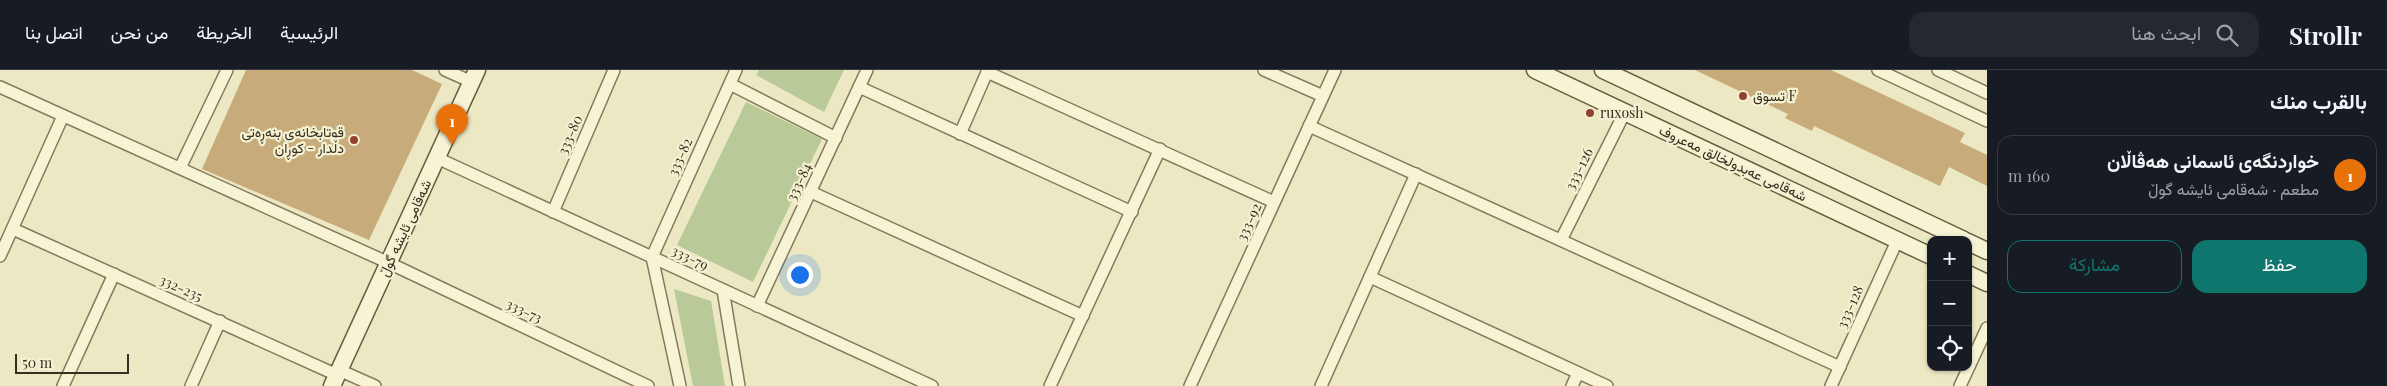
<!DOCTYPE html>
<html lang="ar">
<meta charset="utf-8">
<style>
body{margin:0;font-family:"Playfair Display",Vazirmatn,serif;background:#242831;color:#f1f3f6;direction:rtl}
.controls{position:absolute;right:15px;bottom:15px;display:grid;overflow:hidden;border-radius:10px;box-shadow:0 1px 4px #0004}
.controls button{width:45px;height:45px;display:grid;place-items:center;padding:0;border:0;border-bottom:1px solid #363941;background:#171b24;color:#f1f3f6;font:25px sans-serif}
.scale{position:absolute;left:15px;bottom:12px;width:114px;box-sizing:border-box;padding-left:5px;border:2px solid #362e1e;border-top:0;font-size:14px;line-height:18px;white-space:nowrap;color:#362e1e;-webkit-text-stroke:4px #f4f1d3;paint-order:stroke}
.you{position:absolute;left:799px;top:204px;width:18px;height:18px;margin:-12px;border:4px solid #fff;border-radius:50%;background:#1a73e8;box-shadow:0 0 0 8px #1a73e833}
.badge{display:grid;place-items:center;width:32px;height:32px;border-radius:50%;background:#0f766e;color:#fff;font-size:16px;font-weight:700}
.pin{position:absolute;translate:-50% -41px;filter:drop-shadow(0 1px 2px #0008)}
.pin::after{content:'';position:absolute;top:26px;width:18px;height:15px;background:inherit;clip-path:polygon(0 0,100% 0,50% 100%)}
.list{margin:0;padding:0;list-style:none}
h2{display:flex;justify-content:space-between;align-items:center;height:65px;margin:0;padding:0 20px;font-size:21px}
h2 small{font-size:16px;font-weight:400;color:#9ea1a6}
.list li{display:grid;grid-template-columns:32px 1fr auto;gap:15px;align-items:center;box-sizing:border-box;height:80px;margin:0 10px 10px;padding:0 10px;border:1px solid #363941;border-radius:15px}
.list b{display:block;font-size:19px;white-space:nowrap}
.list p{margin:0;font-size:16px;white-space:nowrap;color:#9ea1a6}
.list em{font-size:16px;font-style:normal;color:#9ea1a6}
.actions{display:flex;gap:10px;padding:15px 20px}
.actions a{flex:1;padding:11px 0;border:1px solid #0f766e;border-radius:15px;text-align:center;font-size:18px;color:#0f766e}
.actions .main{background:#0f766e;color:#fff}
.icon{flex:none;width:28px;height:28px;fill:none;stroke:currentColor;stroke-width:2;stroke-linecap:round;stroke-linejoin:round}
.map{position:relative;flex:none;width:1987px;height:316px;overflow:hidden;direction:ltr}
header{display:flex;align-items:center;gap:30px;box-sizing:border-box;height:70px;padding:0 25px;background:#171b24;border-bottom:1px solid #363941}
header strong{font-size:24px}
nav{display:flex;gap:28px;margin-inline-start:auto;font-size:18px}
.search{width:350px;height:45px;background:#242831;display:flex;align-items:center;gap:12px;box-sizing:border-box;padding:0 18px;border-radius:15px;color:#9ea1a6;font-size:19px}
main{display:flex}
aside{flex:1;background:#171b24}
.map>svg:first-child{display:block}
.green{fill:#bac998}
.building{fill:#c8ab7b}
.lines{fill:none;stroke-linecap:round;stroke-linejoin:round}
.street-casing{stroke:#857a5b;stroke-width:14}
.secondary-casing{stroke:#675b3e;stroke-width:19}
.street{stroke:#f7f4d6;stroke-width:11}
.secondary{stroke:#f7f4d6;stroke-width:16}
.poi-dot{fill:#91412e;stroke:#f4f1d3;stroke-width:2}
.labels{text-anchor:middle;stroke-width:4.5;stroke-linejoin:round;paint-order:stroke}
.poi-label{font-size:14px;fill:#362e1e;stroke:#f4f1d3;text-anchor:start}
.street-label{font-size:14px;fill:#362e1e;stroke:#f4f1d3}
</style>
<header>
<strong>Strollr</strong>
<div class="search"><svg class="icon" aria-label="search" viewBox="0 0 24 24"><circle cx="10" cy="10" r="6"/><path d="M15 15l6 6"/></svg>ابحث هنا</div>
<nav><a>الرئيسية</a><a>الخريطة</a><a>من نحن</a><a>اتصل بنا</a></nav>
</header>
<main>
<aside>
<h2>بالقرب منك<small></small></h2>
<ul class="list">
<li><span class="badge" style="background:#e8710a">1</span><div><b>خواردنگەی ئاسمانی هەڤاڵان</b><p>مطعم · شەقامی ئایشە گوڵ</p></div><em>160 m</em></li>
</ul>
<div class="actions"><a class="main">حفظ</a><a>مشاركة</a></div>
</aside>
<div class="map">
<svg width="1987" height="316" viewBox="0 0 1987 316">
<rect width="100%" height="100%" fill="#ece8c3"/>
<!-- green -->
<g class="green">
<polygon points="759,0 844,0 824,42 756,5"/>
<polygon points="746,32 822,69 753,212 677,175"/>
<polygon points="674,219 711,231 725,316 693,316"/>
</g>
<!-- building -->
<g class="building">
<polygon points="246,0 412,0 442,14 369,170 202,99"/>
<polygon points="1695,0 1831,0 1965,63 1960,72 1987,85 1987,116 1949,97 1940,116 1814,56 1812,61 1785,48 1788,44"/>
</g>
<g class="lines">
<defs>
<g id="street">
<polyline points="445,0 472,12"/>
<polyline points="1264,0 1323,26"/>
<polyline points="1878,0 1987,51"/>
<polyline points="1938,0 1987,23"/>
<polyline points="987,2 1274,132"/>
<polyline points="730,14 836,68"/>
<polyline points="0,17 389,193 648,316"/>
<polyline points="859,17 1132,142"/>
<polyline points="1309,56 1840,297"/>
<polyline points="960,64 988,0"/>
<polyline points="437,88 932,316"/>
<polyline points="180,98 227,0"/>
<polyline points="811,122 1083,246"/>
<polyline points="553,142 614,0"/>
<polyline points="13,159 337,305"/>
<polyline points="1561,170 1625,42"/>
<polyline points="0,186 63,46"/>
<polyline points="1370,207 1607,316"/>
<polyline points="723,220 739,316"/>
<polyline points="757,236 867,0"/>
<polyline points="339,300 375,316"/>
<polyline points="63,316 114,204"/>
<polyline points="191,316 220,251"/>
<polyline points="680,316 652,187 736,0"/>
<polyline points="1050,316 1160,79"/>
<polyline points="1190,316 1335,0"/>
<polyline points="1321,316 1416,104"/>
<polyline points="1572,316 1578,303"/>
<polyline points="1831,316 1897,171"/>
<polyline points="1960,316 1987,258"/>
</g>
<g id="secondary">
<polyline points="1535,0 1931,186"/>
<polyline points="1603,0 1964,170"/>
<polyline points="1968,172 1987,181"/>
<polyline points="1968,204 1987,213"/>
<polyline points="332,316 477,0"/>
</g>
</defs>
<!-- street casing -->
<use href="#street" class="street-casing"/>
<!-- secondary casing -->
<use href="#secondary" class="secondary-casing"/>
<!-- street -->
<use href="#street" class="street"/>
<!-- secondary -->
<use href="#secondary" class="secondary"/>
</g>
<!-- markers -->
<g class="poi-dot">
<circle cx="1743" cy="26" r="5"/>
<circle cx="1590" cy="43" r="5"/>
<circle cx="354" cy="70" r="5"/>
</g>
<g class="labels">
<!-- poi labels -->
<g class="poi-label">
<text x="1753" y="31">تسوق F</text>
<text x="1600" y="48">ruxosh</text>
<text x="344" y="67" text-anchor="end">قوتابخانەی بنەڕەتی<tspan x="344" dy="16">دڵدار - کوڕان</tspan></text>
</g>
<!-- street labels -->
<g class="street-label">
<text transform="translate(570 65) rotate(-67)" y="5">333-80</text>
<text transform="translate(680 87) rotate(-66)" y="5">333-82</text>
<text transform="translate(1733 93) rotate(25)" y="5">شەقامی عەبدولخالق مەعروف</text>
<text transform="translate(1579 99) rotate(-64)" y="5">333-126</text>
<text transform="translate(799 112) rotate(-65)" y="5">333-84</text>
<text transform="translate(1249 152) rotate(-65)" y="5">333-92</text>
<text transform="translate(405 158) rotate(-65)" y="5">شەقامی ئایشە گوڵ</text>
<text transform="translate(690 188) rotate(25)" y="5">333-79</text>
<text transform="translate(181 218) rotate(24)" y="5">332-235</text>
<text transform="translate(1850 237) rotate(-66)" y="5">333-128</text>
<text transform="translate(524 241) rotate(25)" y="5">333-73</text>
</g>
</g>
</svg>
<div class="controls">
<button>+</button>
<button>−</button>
<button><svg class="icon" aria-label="locate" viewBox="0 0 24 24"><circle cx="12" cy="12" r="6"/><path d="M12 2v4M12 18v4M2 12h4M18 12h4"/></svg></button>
</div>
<div class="scale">50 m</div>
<div class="you"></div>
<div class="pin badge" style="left:452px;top:75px;background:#e8710a">1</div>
</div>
</main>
